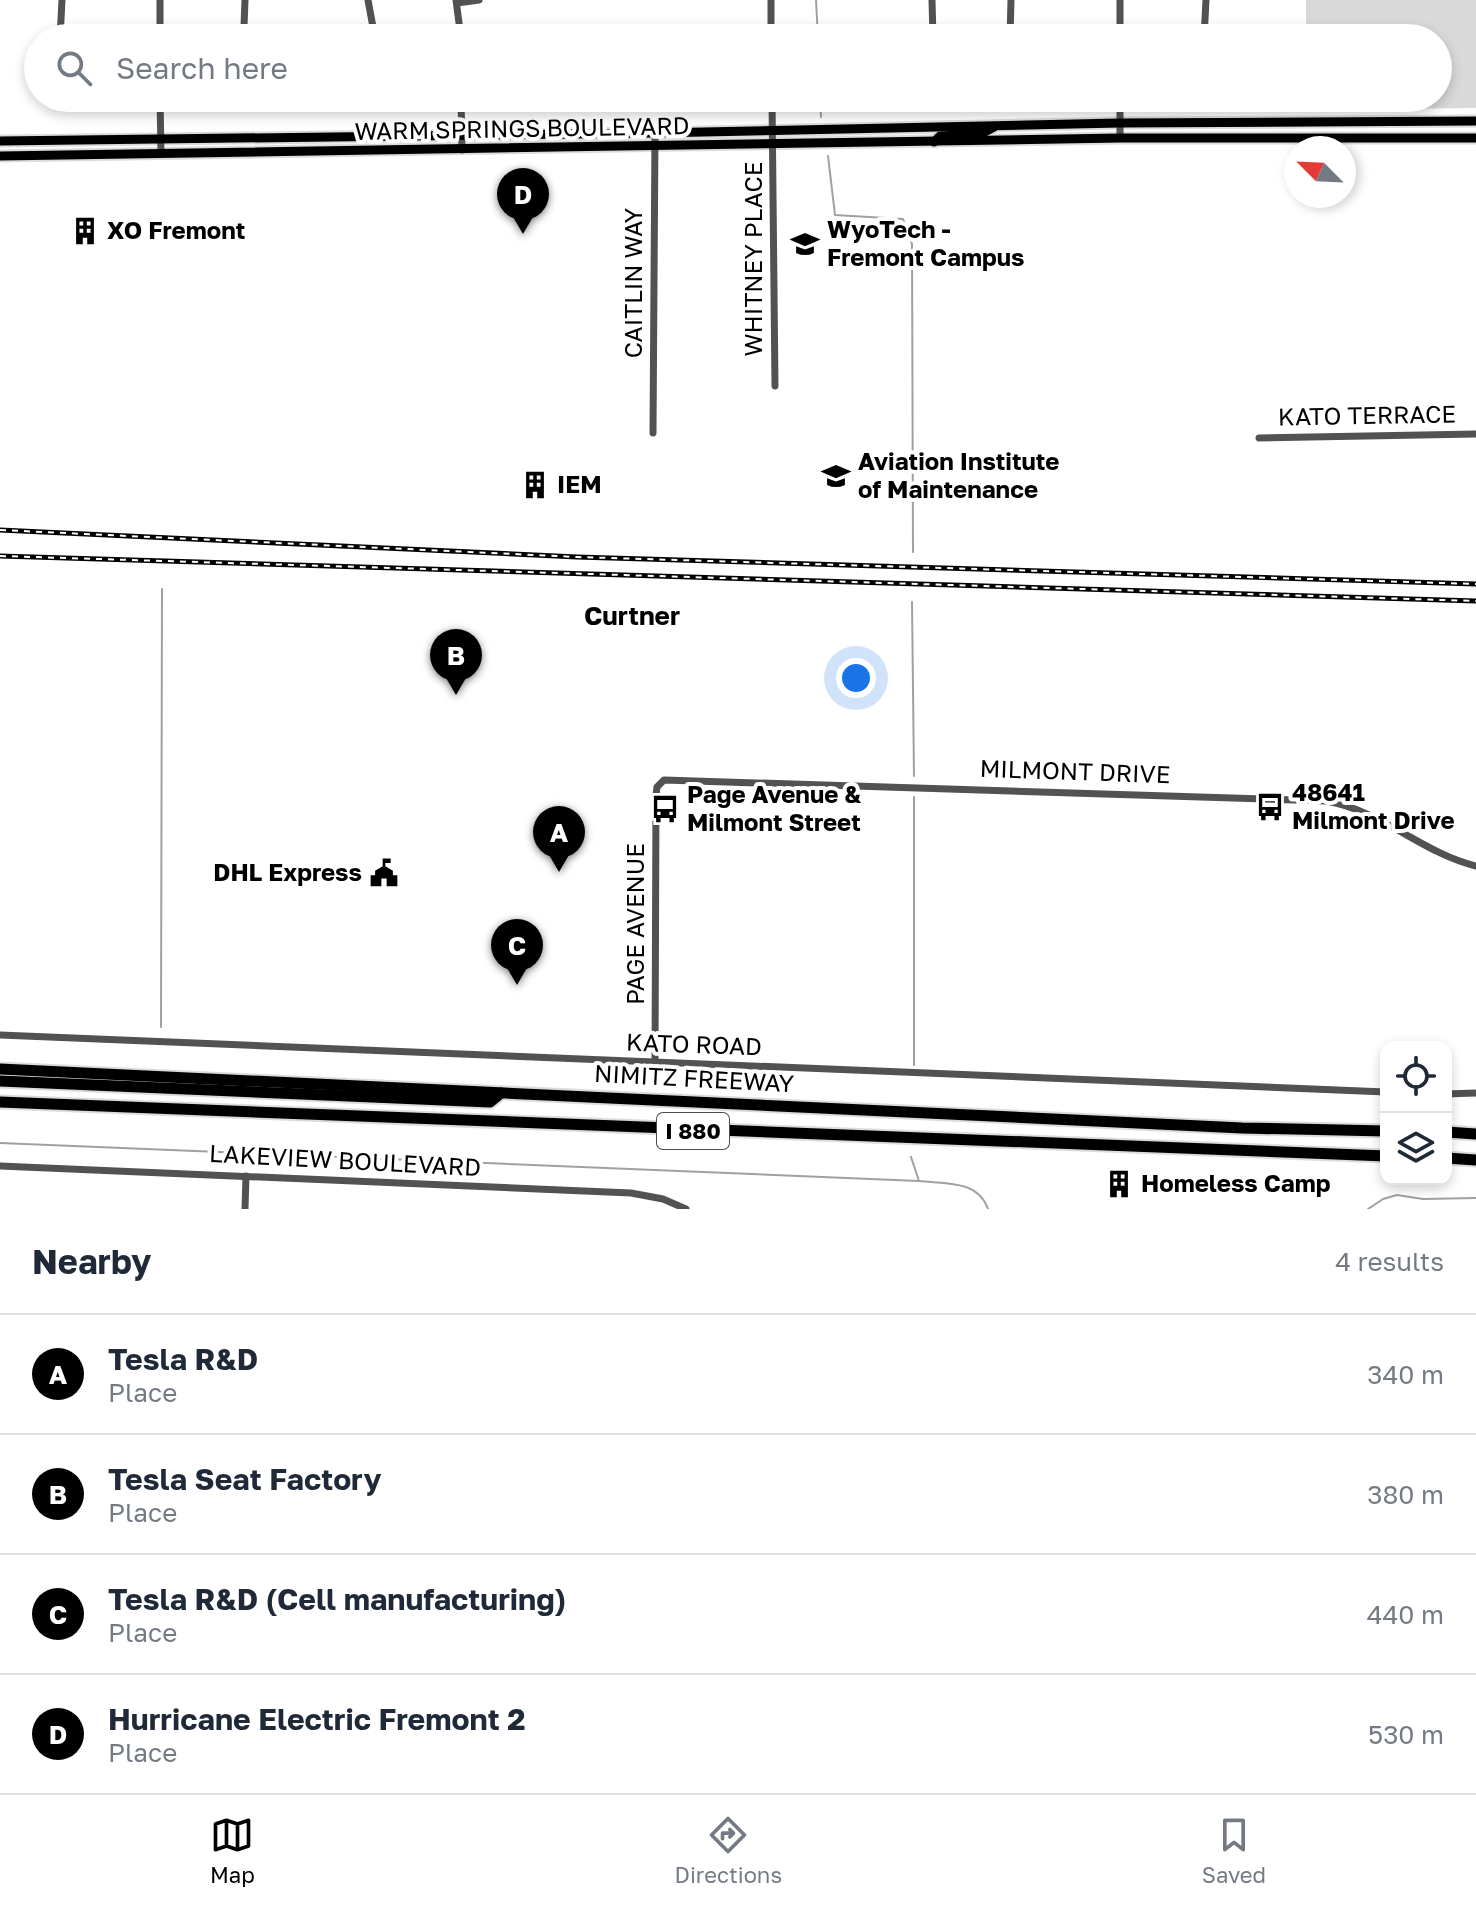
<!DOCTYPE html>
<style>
body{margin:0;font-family:"Golos Text",sans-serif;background:#f6f6f7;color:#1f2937}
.controls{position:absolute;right:24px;bottom:24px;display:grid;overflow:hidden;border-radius:16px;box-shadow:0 4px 12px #0003}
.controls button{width:72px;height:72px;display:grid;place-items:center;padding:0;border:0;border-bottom:2px solid #e0e1e3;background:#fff;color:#1f2937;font:40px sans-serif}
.compass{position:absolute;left:1284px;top:136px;width:72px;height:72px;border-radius:50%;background:#fff;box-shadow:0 4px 12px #0003;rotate:294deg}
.you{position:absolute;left:856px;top:678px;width:28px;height:28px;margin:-20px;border:6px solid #fff;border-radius:50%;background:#1a73e8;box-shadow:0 0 0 12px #1a73e833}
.badge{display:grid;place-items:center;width:52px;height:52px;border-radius:50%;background:#000;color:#fff;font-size:26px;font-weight:700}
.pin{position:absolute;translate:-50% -66px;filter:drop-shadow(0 2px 4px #0008)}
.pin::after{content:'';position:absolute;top:42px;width:28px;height:24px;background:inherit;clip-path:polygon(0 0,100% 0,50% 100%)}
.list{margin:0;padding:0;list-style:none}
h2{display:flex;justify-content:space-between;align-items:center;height:104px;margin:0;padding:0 32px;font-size:34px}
h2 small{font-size:26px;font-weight:400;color:#747a83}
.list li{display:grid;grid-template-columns:52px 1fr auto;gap:24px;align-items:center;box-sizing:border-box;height:120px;padding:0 32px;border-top:2px solid #e0e1e3}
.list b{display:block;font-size:30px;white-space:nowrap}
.list p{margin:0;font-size:26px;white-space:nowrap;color:#747a83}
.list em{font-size:26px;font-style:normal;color:#747a83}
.icon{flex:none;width:44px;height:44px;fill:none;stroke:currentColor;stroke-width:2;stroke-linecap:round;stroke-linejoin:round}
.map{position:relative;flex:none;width:1476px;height:1209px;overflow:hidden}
.search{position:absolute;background:#fff;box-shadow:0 4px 12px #0003;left:24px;right:24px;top:24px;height:88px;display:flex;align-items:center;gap:20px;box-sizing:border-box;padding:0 28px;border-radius:44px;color:#747a83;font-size:30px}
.sheet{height:584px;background:#fff}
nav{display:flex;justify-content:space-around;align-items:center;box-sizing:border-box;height:112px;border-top:2px solid #e0e1e3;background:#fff;font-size:22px;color:#747a83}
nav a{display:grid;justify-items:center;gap:4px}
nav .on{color:#000}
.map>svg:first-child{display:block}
.green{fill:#d9d9d9}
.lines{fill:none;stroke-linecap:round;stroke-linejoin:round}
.stream{stroke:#a0a0a0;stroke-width:2}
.major-casing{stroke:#dbdbdb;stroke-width:13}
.highway-casing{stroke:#dbdbdb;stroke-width:15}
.minor{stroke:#525252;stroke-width:7}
.major{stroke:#000;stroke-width:9}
.highway{stroke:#000;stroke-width:11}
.rail-casing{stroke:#000;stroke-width:5}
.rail{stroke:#fff;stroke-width:2;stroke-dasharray:6;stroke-linecap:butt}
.labels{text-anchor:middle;stroke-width:8;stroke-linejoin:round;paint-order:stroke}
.shield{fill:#fff;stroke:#4c4c4c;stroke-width:2}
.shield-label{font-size:22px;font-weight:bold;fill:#000}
.street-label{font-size:24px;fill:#000;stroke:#fff}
.poi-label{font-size:24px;font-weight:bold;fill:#000;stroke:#fff;text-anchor:start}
.neighbourhood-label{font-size:26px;font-weight:bold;fill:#000;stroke:#fff}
</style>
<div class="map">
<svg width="1476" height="1209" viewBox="0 0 1476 1209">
<rect width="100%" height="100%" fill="#fff"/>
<!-- green -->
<polygon class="green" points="1306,0 1476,0 1476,108 1305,110 1305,98 1438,98 1438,38 1306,38"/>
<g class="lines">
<!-- stream -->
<g class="stream">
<polyline points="816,0 818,38"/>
<polyline points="820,98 821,117"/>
<polyline points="828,156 835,215 903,219 912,244 913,552"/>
<polyline points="912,602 914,776"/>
<polyline points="914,797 914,1065"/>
<polyline points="161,1027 162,589"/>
<path d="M0,1143L919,1181C946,1184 978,1180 988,1209"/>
<polyline points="911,1157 919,1181"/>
<polyline points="1368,1209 1383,1199 1397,1195 1423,1199 1476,1198"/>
</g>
<defs>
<g id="major">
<polyline points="0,141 655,133 1120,123 1476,121"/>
<polyline points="934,142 940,136 981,134 994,127"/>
<polyline points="0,156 1120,138 1476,138"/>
</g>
<g id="highway">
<polyline points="0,1069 1242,1128 1386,1131"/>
<polyline points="0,1081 490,1102 501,1093"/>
<polyline points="0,1102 1386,1156"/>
<polyline points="1446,1132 1476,1134"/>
<polyline points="1446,1158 1476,1160"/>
</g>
</defs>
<!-- major casing -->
<use href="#major" class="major-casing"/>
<!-- highway casing -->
<use href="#highway" class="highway-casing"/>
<!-- minor -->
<g class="minor">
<polyline points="160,0 160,38"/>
<polyline points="368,0 375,38"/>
<polyline points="456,0 461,38"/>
<polyline points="932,0 933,38"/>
<polyline points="1120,0 1120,38"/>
<polyline points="457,3 479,0"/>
<polyline points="160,30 236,33 244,26 245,0"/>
<polyline points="60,38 62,0"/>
<polyline points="771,38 771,0"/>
<polyline points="1010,38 1011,0"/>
<polyline points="1204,38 1206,0"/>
<polyline points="160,98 161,154"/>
<polyline points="461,98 462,150"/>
<polyline points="772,98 775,386"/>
<polyline points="1120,98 1120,138"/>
<polyline points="653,433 655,133"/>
<polyline points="1259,438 1476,434"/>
<polyline points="0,1035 1386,1092"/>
<path d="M655,1065L656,795L657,787L664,780L1326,801C1381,810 1422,853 1476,866"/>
<polyline points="1446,1094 1476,1093"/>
<polyline points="0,1166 631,1193 663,1199 686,1209"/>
<polyline points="245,1209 246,1176"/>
</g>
<!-- major -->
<use href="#major" class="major"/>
<!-- highway -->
<use href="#highway" class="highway"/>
<defs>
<g id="rail">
<polyline points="0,530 577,557 1476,584"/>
<polyline points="0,556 1476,601"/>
</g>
</defs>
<!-- rail casing -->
<use href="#rail" class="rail-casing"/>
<!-- rail -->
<use href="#rail" class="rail"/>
</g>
<!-- icons -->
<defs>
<symbol id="building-bare" viewBox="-9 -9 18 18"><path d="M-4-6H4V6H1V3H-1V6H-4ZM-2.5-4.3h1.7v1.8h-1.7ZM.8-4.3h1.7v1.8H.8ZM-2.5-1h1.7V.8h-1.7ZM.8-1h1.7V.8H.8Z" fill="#000" stroke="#fff" stroke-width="2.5" paint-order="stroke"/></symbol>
<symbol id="school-bare" viewBox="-9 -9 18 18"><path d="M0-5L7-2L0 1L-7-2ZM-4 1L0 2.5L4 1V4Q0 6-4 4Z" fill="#000" stroke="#fff" stroke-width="2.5" paint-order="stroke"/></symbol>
<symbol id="university-bare" viewBox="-9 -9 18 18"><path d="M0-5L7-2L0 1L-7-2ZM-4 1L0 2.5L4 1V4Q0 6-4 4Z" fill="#000" stroke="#fff" stroke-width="2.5" paint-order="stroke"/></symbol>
<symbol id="bus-bare" viewBox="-9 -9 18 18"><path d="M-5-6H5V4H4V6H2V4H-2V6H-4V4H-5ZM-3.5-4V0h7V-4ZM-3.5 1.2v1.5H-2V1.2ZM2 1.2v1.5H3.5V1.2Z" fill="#000" stroke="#fff" stroke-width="2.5" paint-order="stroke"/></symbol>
<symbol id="civic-bare" viewBox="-9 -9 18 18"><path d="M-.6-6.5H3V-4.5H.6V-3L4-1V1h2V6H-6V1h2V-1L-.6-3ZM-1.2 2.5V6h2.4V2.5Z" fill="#000" stroke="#fff" stroke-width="2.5" paint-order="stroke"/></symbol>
</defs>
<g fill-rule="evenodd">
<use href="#building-bare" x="65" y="211" width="40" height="40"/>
<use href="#school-bare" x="785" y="224" width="40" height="40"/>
<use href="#university-bare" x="816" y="456" width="40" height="40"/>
<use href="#building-bare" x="515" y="465" width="40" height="40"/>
<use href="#bus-bare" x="1250" y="787" width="40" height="40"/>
<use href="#bus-bare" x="645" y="789" width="40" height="40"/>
<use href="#civic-bare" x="364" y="853" width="40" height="40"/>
<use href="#building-bare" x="1099" y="1164" width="40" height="40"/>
</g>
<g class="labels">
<!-- shield labels -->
<rect class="shield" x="657" y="1113" width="72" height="36" rx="6"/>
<g class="shield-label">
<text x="693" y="1139">I 880</text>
</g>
<!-- street labels -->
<g class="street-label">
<text transform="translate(522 129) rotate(-1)" y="8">WARM SPRINGS BOULEVARD</text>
<text transform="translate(754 259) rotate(-90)" y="8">WHITNEY PLACE</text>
<text transform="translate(634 283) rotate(-90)" y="8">CAITLIN WAY</text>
<text transform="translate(1367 416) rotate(-1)" y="8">KATO TERRACE</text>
<text transform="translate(1075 772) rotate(2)" y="8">MILMONT DRIVE</text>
<text transform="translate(636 924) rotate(-90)" y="8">PAGE AVENUE</text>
<text transform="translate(694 1045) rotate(2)" y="8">KATO ROAD</text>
<text transform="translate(694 1079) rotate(3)" y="8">NIMITZ FREEWAY</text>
<text transform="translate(345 1161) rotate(3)" y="8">LAKEVIEW BOULEVARD</text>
</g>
<!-- poi labels -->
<g class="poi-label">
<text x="827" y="238">WyoTech -<tspan x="827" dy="28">Fremont Campus</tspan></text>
<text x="107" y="239">XO Fremont</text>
<text x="858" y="470">Aviation Institute<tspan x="858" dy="28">of Maintenance</tspan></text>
<text x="557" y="493">IEM</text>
<text x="1292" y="801">48641<tspan x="1292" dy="28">Milmont Drive</tspan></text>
<text x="687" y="803">Page Avenue &amp;<tspan x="687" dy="28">Milmont Street</tspan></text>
<text x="362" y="881" text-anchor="end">DHL Express</text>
<text x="1141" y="1192">Homeless Camp</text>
</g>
<!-- neighbourhood labels -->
<g class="neighbourhood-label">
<text x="632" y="625">Curtner</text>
</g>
</g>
</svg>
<div class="controls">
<button><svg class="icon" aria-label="locate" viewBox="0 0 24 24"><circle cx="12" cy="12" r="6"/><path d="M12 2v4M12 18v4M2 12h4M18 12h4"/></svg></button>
<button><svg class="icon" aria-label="layers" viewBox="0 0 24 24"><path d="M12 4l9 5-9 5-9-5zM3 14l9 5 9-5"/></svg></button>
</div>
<svg class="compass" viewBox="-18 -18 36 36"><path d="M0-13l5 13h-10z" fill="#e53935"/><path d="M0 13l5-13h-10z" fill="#747a83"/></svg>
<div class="you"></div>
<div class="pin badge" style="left:559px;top:872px">A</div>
<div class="pin badge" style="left:456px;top:695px">B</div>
<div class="pin badge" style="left:517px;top:985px">C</div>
<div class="pin badge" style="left:523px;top:234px">D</div>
<div class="search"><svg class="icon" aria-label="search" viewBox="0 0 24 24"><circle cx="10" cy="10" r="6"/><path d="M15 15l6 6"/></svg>Search here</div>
</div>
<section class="sheet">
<h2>Nearby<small>4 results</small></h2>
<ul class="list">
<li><span class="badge">A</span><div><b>Tesla R&amp;D</b><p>Place</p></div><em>340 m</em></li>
<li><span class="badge">B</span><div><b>Tesla Seat Factory</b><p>Place</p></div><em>380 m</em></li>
<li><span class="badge">C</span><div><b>Tesla R&amp;D (Cell manufacturing)</b><p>Place</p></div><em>440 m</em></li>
<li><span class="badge">D</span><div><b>Hurricane Electric Fremont 2</b><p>Place</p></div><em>530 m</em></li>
</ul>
</section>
<nav>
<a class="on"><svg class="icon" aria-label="map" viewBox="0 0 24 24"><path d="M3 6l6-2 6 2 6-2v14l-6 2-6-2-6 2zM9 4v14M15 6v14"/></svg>Map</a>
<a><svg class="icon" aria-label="directions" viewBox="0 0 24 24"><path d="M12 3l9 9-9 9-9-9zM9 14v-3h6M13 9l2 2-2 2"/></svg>Directions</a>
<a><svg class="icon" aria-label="saved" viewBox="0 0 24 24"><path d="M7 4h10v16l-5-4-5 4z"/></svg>Saved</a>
</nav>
